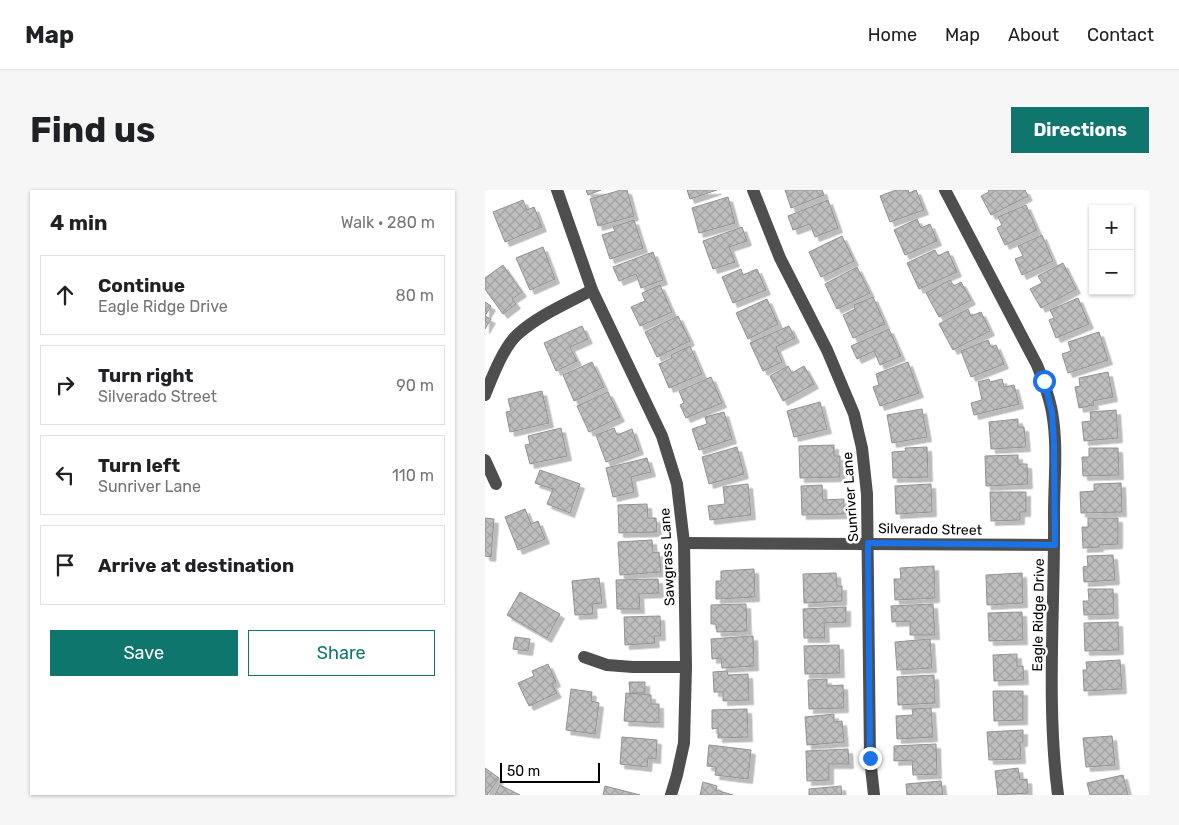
<!DOCTYPE html>
<meta charset="utf-8">
<style>
body{margin:0;font-family:Rubik,sans-serif;background:#f6f6f6;color:#202124}
.controls{position:absolute;right:15px;top:15px;display:grid;overflow:hidden;border-radius:0px;box-shadow:0 1px 4px #0004}
.controls button{width:45px;height:45px;display:grid;place-items:center;padding:0;border:0;border-bottom:1px solid #e0e0e0;background:#fff;color:#202124;font:25px sans-serif}
.scale{position:absolute;left:15px;bottom:12px;width:100px;box-sizing:border-box;padding-left:5px;border:2px solid #000;border-top:0;font-size:14px;line-height:18px;white-space:nowrap;color:#000;-webkit-text-stroke:4px #fff;paint-order:stroke}
.stop{position:absolute;width:15px;height:15px;margin:-11px;border:4px solid #1a73e8;border-radius:50%;background:#fff}
.stop.end{background:#1a73e8;border-color:#fff;box-shadow:0 1px 5px #0008}
.list{margin:0;padding:0;list-style:none}
h2{display:flex;justify-content:space-between;align-items:center;height:65px;margin:0;padding:0 20px;font-size:21px}
h2 small{font-size:16px;font-weight:400;color:#757577}
.list li{display:grid;grid-template-columns:32px 1fr auto;gap:15px;align-items:center;box-sizing:border-box;height:80px;margin:0 10px 10px;padding:0 10px;border:1px solid #e0e0e0;border-radius:0px}
.list b{display:block;font-size:19px;white-space:nowrap}
.list p{margin:0;font-size:16px;white-space:nowrap;color:#757577}
.list em{font-size:16px;font-style:normal;color:#757577}
.actions{display:flex;gap:10px;padding:15px 20px}
.actions a{flex:1;padding:11px 0;border:1px solid #0f766e;border-radius:0px;text-align:center;font-size:18px;color:#0f766e}
.actions .main{background:#0f766e;color:#fff}
.icon{flex:none;width:28px;height:28px;fill:none;stroke:currentColor;stroke-width:2;stroke-linecap:round;stroke-linejoin:round}
.map{position:relative;flex:none;width:664px;height:605px;overflow:hidden;border-radius:0px}
header{display:flex;align-items:center;gap:30px;box-sizing:border-box;height:70px;padding:0 25px;background:#fff;border-bottom:1px solid #e0e0e0}
header strong{font-size:24px}
nav{display:flex;gap:28px;margin-inline-start:auto;font-size:18px}
.intro{display:flex;align-items:center;justify-content:space-between;box-sizing:border-box;height:120px;padding:0 30px}
h1{margin:0;font-size:35px}
.button{padding:12px 22px;border-radius:0px;background:#0f766e;color:#fff;font-size:18px;font-weight:700}
main{display:flex;gap:30px;padding:0 30px}
aside{flex:1;background:#fff;border-radius:0px;box-shadow:0 1px 4px #0004}
.map>svg:first-child{display:block}
.building{fill:url(#building-cross-hatch);stroke:#929292;filter:url(#shadow)}
.lines{fill:none;stroke-linecap:round;stroke-linejoin:round}
.minor{stroke:#4e4e4e;stroke-width:12}
.route{stroke:#1a73e8;stroke-width:6}
.labels{text-anchor:middle;stroke-width:5;stroke-linejoin:round;paint-order:stroke}
.street-label{font-size:14px;fill:#000;stroke:#fff}
</style>
<header>
<strong>Map</strong>
<nav><a>Home</a><a>Map</a><a>About</a><a>Contact</a></nav>
</header>
<div class="intro"><h1>Find us</h1><a class="button">Directions</a></div>
<main>
<aside>
<h2>4 min<small>Walk · 280 m</small></h2>
<ul class="list">
<li><svg class="icon" aria-label="ahead" viewBox="0 0 24 24"><path d="M12 20V5M6 11l6-6 6 6"/></svg><div><b>Continue</b><p>Eagle Ridge Drive</p></div><em>80 m</em></li>
<li><svg class="icon" aria-label="right" viewBox="0 0 24 24"><path d="M7 20v-9h11M14 6l5 5-5 5"/></svg><div><b>Turn right</b><p>Silverado Street</p></div><em>90 m</em></li>
<li><svg class="icon" aria-label="left" viewBox="0 0 24 24"><path d="M17 20v-9H6M10 6l-5 5 5 5"/></svg><div><b>Turn left</b><p>Sunriver Lane</p></div><em>110 m</em></li>
<li><svg class="icon" aria-label="arrive" viewBox="0 0 24 24"><path d="M6 21V4h12l-3 4 3 4H6"/></svg><div><b>Arrive at destination</b></div></li>
</ul>
<div class="actions"><a class="main">Save</a><a>Share</a></div>
</aside>
<div class="map">
<svg width="664" height="605" viewBox="0 0 664 605">
<defs>
<pattern id="building-cross-hatch" width="8" height="8" patternUnits="userSpaceOnUse" patternTransform="scale(1.25)"><rect width="8" height="8" fill="#bebebe"/><path d="M0 0l8 8M0 8l8-8" fill="none" stroke="#a2a2a2"/></pattern>
<filter id="shadow"><feDropShadow dx="4.5" dy="4.5" stdDeviation="0" flood-color="#0004"/></filter>
</defs>
<rect width="100%" height="100%" fill="#fff"/>
<!-- building -->
<g class="building">
<polygon points="101,0 116,0 103,5"/>
<polygon points="136,0 142,0 149,26 113,36 105,9"/>
<polygon points="202,0 232,0 205,9"/>
<polygon points="300,0 337,0 339,5 306,18"/>
<polygon points="411,0 423,0 424,3 431,0 439,20 405,32 395,6"/>
<polygon points="503,0 540,0 543,6 506,25 496,6 504,2"/>
<polygon points="243,7 250,33 214,43 207,18"/>
<polygon points="38,10 42,20 49,17 57,37 20,52 8,22"/>
<polygon points="343,10 353,38 330,47 325,34 308,40 303,26"/>
<polygon points="541,15 552,40 520,55 512,38 517,35 513,27"/>
<polygon points="432,29 436,38 445,34 452,51 420,65 409,40"/>
<polygon points="149,30 158,58 125,69 117,45 130,41 128,37"/>
<polygon points="257,37 262,51 244,57 250,72 228,79 218,51"/>
<polygon points="557,45 568,71 537,85 530,69 538,66 533,56"/>
<polygon points="357,46 369,71 336,87 324,62"/>
<polygon points="58,57 70,89 45,100 31,68"/>
<polygon points="450,60 453,66 463,61 472,82 434,99 422,73"/>
<polygon points="168,62 178,90 156,98 151,84 134,91 128,77"/>
<polygon points="578,73 591,99 556,118 545,99 557,93 553,86"/>
<polygon points="18,75 37,102 27,109 31,114 18,124 0,99 0,88"/>
<polygon points="372,77 385,103 352,119 340,94"/>
<polygon points="256,79 258,85 272,79 281,100 248,113 237,87"/>
<polygon points="465,90 469,96 476,92 486,110 454,127 441,103"/>
<polygon points="175,95 187,122 155,136 146,117 160,111 157,103"/>
<polygon points="388,107 400,134 368,148 358,125 370,119 369,115"/>
<polygon points="593,108 604,134 571,148 564,130 569,128 565,120"/>
<polygon points="282,109 293,134 263,149 251,123"/>
<polygon points="0,112 6,116 0,126 6,129 0,139"/>
<polygon points="483,119 486,126 496,122 505,141 468,160 454,134"/>
<polygon points="193,126 205,151 172,167 160,142"/>
<polygon points="97,136 103,149 85,157 92,171 71,181 59,153"/>
<polygon points="304,136 310,148 291,157 297,172 278,181 265,153"/>
<polygon points="404,139 416,166 395,175 389,161 372,169 366,156"/>
<polygon points="614,142 623,170 583,183 577,164 586,161 583,152"/>
<polygon points="503,150 506,157 511,155 519,174 486,187 476,161"/>
<polygon points="205,156 217,184 184,198 174,174 187,168 186,165"/>
<polygon points="107,172 119,197 89,211 78,185"/>
<polygon points="423,172 434,203 395,216 388,197 394,195 391,184"/>
<polygon points="303,176 307,183 319,176 329,194 298,211 285,186"/>
<polygon points="623,182 628,207 608,211 609,215 594,218 590,197 595,196 594,188"/>
<polygon points="226,187 237,213 201,228 195,215 199,213 194,201"/>
<polygon points="504,189 505,192 517,189 519,197 529,195 534,214 489,225 486,213 497,210 493,192"/>
<polygon points="57,201 64,233 25,242 21,222 26,221 23,209"/>
<polygon points="123,202 135,227 104,242 92,216"/>
<polygon points="335,212 342,239 309,247 302,221"/>
<polygon points="437,219 442,247 407,253 402,225"/>
<polygon points="631,220 633,248 599,251 597,232 606,231 605,222"/>
<polygon points="239,222 247,249 214,260 207,239 222,234 220,227"/>
<polygon points="533,229 533,237 539,237 541,257 506,259 504,232"/>
<polygon points="76,238 82,266 45,274 40,255 45,254 43,246"/>
<polygon points="129,238 132,245 147,239 154,260 121,272 111,245"/>
<polygon points="349,255 349,266 355,266 355,287 315,288 314,256"/>
<polygon points="252,257 259,284 224,294 217,267"/>
<polygon points="442,257 443,287 408,288 407,262 421,261 420,258"/>
<polygon points="604,258 633,258 634,285 598,286 597,267 604,267"/>
<polygon points="533,265 533,274 542,274 543,294 501,296 500,266"/>
<polygon points="162,268 166,282 146,287 149,302 128,307 121,278"/>
<polygon points="55,280 95,294 85,323 62,314 68,299 50,293"/>
<polygon points="636,293 637,322 596,323 595,302 609,301 609,294"/>
<polygon points="263,294 266,325 225,330 223,316 240,314 238,297"/>
<polygon points="446,294 447,322 411,324 410,296"/>
<polygon points="337,295 338,310 359,309 359,324 317,325 316,296"/>
<polygon points="505,302 541,302 541,322 535,322 535,330 506,331"/>
<polygon points="162,314 163,328 171,328 172,342 134,343 133,315"/>
<polygon points="40,319 46,334 53,331 60,349 33,360 20,327"/>
<polygon points="0,328 9,329 6,367 0,366"/>
<polygon points="603,328 633,328 633,354 614,355 614,357 598,358 597,337 603,337"/>
<polygon points="167,350 168,363 174,362 176,382 135,385 133,352"/>
<polygon points="628,365 630,390 599,392 598,377 603,376 602,366"/>
<polygon points="449,376 450,408 410,410 409,389 416,389 415,378"/>
<polygon points="269,379 270,407 231,409 231,391 236,391 236,381"/>
<polygon points="351,383 352,396 357,396 357,411 319,413 318,384"/>
<polygon points="537,383 538,413 502,415 501,385"/>
<polygon points="114,388 117,413 107,414 108,424 90,425 87,391"/>
<polygon points="173,389 174,403 154,404 155,419 132,419 131,390"/>
<polygon points="603,399 628,399 629,424 599,425 598,411 604,411"/>
<polygon points="35,402 75,424 62,448 22,425"/>
<polygon points="261,414 262,441 232,442 231,434 226,434 226,415"/>
<polygon points="448,414 450,445 425,445 425,431 407,432 406,416"/>
<polygon points="361,417 361,432 339,433 340,448 319,448 318,419"/>
<polygon points="537,422 538,450 504,451 503,423"/>
<polygon points="175,426 176,446 169,446 170,453 140,455 139,427"/>
<polygon points="633,432 634,460 600,461 599,433"/>
<polygon points="268,446 269,476 237,478 236,468 227,469 226,449"/>
<polygon points="30,447 45,449 43,461 28,459"/>
<polygon points="445,449 447,478 412,480 410,452"/>
<polygon points="354,455 355,483 320,484 319,456"/>
<polygon points="532,464 532,476 538,476 539,490 509,491 508,465"/>
<polygon points="635,470 637,499 599,501 598,480 602,480 601,472"/>
<polygon points="63,474 71,492 67,494 72,503 44,516 33,493 49,486 47,481"/>
<polygon points="242,481 243,485 263,484 264,510 238,511 238,502 229,502 228,482"/>
<polygon points="449,485 450,513 413,515 412,487"/>
<polygon points="342,489 342,496 358,495 359,518 324,519 323,490"/>
<polygon points="144,492 160,492 160,503 145,503"/>
<polygon points="86,499 107,502 106,511 114,513 110,544 81,540"/>
<polygon points="508,501 538,501 538,530 509,531"/>
<polygon points="141,503 166,505 166,514 174,514 174,533 139,531"/>
<polygon points="446,518 448,547 412,549 411,526 428,525 427,519"/>
<polygon points="262,519 263,547 233,548 233,538 227,539 227,520"/>
<polygon points="349,524 349,532 357,531 359,552 322,555 320,527"/>
<polygon points="538,540 538,552 535,552 536,569 504,570 502,542"/>
<polygon points="627,546 630,575 601,577 598,548"/>
<polygon points="137,547 172,550 171,569 163,568 162,577 135,574"/>
<polygon points="451,554 452,584 428,585 427,570 409,571 409,556"/>
<polygon points="224,555 266,560 263,589 230,585 231,577 222,576"/>
<polygon points="363,559 364,574 344,574 344,590 322,591 321,561"/>
<polygon points="0,578 14,588 2,605 0,605"/>
<polygon points="533,578 535,590 542,589 543,603 513,605 510,581"/>
<polygon points="638,585 643,605 605,605 602,593"/>
<polygon points="456,591 458,605 422,605 421,594"/>
<polygon points="218,592 232,596 231,600 248,605 215,605"/>
<polygon points="15,595 35,605 10,605"/>
<polygon points="120,596 155,605 118,605"/>
<polygon points="356,596 357,605 324,605 324,599"/>
</g>
<g class="lines">
<!-- minor -->
<g class="minor">
<polyline points="72,0 107,100 177,246 192,294 199,353 201,477 199,553 192,585 186,605"/>
<polyline points="268,0 295,68 342,160 369,224 377,258 382,304 385,568 389,605"/>
<path d="M460,0L552,175C558,190 564,205 567,222C573,255 569,291 569,324C570,417 561,512 573,605"/>
<path d="M0,205C7,187 19,156 33,144C54,125 83,113 107,100"/>
<polyline points="0,270 11,294"/>
<polyline points="199,353 569,355"/>
<polyline points="99,467 122,475 148,477 201,477"/>
</g>
</g>
<g class="lines">
<!-- route -->
<polyline class="route" points="385,568 383,353 570,355 569,254 567,222 559,191"/>
</g>
<g class="labels">
<!-- street labels -->
<g class="street-label">
<text transform="translate(365 307) rotate(-94)" y="5">Sunriver Lane</text>
<text transform="translate(445 339) rotate(1)" y="5">Silverado Street</text>
<text transform="translate(182 367) rotate(-93)" y="5">Sawgrass Lane</text>
<text transform="translate(553 425) rotate(-89)" y="5">Eagle Ridge Drive</text>
</g>
</g>
</svg>
<div class="controls">
<button>+</button>
<button>−</button>
</div>
<div class="scale">50 m</div>
<div class="stop" style="left:559px;top:191px"></div>
<div class="stop end" style="left:385px;top:568px"></div>
</div>
</main>
